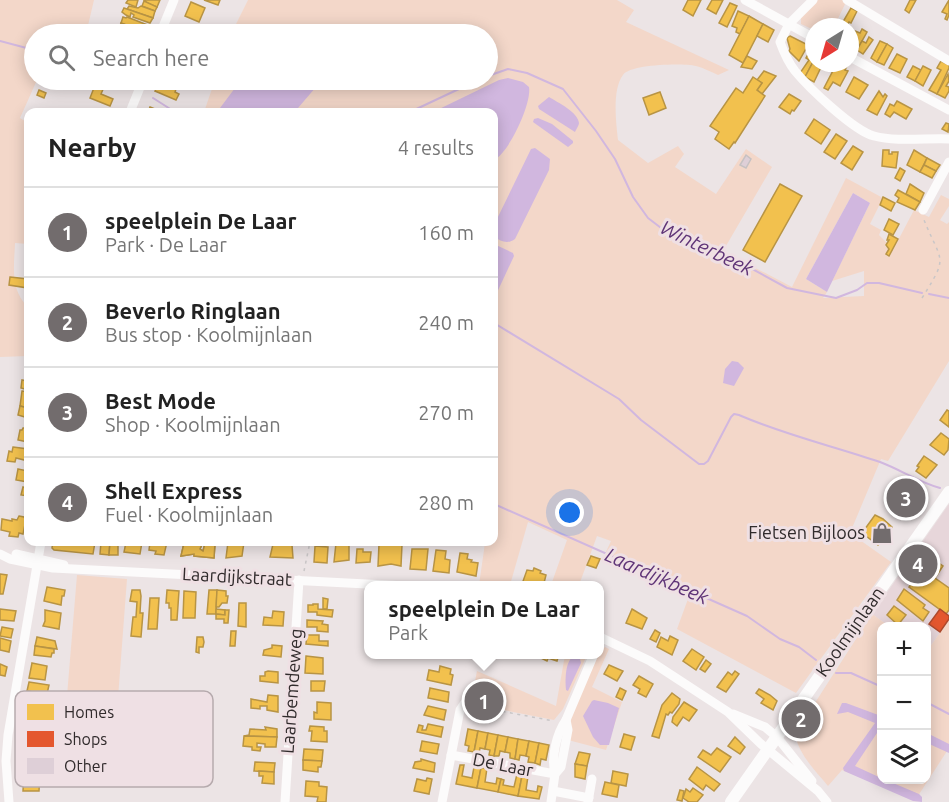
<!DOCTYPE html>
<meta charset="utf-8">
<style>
body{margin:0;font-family:Ubuntu,sans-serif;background:#f2f2f2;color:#222}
.controls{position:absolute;right:18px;bottom:18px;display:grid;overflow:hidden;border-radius:12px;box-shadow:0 3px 15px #0003}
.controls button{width:54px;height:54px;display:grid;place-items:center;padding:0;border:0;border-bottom:2px solid #e0e0e0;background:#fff;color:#222;font:30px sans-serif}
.compass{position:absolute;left:805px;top:18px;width:54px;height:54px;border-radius:50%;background:#fff;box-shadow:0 3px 15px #0003;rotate:217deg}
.you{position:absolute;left:570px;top:513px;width:21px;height:21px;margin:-15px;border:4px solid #fff;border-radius:50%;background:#1a73e8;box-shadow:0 0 0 9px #1a73e833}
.badge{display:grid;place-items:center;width:39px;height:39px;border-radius:50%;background:#726c6d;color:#fff;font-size:20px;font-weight:700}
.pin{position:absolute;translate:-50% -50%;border:3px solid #fff;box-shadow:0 2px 6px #0006}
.popup{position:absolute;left:364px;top:581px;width:240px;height:78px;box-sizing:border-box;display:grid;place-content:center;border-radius:12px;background:#fff;filter:drop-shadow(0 2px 4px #0005);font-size:20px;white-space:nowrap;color:#767676}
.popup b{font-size:22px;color:#222}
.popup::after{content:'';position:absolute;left:50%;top:100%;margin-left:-12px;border:12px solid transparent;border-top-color:#fff}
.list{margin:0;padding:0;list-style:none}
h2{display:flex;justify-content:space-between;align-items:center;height:78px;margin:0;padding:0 24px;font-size:26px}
h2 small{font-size:20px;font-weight:400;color:#767676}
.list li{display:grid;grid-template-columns:39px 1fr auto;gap:18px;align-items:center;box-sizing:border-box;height:90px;padding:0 24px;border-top:2px solid #e0e0e0}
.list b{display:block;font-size:22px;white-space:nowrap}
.list p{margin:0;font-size:20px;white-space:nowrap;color:#767676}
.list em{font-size:20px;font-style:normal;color:#767676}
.icon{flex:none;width:33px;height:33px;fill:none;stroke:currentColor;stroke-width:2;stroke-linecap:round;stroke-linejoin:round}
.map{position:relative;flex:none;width:949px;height:802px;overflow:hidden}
.search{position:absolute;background:#fff;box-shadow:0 3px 15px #0003;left:24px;top:24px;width:474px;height:66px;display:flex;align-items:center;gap:15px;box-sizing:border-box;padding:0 21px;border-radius:33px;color:#767676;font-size:22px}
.panel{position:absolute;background:#fff;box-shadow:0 3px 15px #0003;left:24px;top:108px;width:474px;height:438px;border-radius:12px}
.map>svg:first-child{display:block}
.built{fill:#e7d6da}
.green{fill:#f3d7c9;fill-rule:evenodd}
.water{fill:#d1b7df}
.homes{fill:#f2c14e;stroke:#b89444;stroke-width:1.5}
.shops{fill:#e4572e;stroke:#ae4a2d;stroke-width:1.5}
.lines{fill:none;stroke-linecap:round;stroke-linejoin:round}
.stream{stroke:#d1b7df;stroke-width:2}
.building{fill:#decfd7;stroke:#c6c1c2;stroke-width:1.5}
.path{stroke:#c9c6c7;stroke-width:1.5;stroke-dasharray:3 4.5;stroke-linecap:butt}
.minor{stroke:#fcfbfb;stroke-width:9}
.major{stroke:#fcfbfb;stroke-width:12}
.labels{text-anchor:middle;stroke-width:6;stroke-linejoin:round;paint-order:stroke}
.poi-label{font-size:18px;fill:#312b2c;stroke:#efe0e4;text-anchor:end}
.street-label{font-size:18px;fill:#312b2c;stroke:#efe0e4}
.water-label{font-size:20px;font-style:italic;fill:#5f3477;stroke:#efe0e4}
.key{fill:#efe0e4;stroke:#b6aaad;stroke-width:1.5}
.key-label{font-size:16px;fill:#312b2c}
</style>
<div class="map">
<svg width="949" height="802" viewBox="0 0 949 802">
<rect width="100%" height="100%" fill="#ece4e5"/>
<!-- built -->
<polygon class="built" points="949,504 949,620 927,651 926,626 889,626 872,614"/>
<!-- green -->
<g class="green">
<path d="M0,0H94L86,34H34V80H37L20,118L28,123V244L15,243C14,267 10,290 28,307V356L0,357Z"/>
<path d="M248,0H617L634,10L626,22L729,70L718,75C711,72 704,68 696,66C683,63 630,64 623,75C612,89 616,123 618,140L648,163L678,146L684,154L675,167L716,194L746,149L772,167L723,251L792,287L846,178L883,198L870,224L881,230L879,235L887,243L885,246L893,250L914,210L929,217L941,195L949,199V206L940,220L947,224L949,222V361L888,461L881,459L850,533L891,562L796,693L677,629L692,588L605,554L611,541L597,536L579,585H551L567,540L528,522L510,585H479L485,543L484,542H494V112H296L293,108L315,80H488V34H231ZM853,193L870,203L832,281L864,271V296L823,298L827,292L806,279Z"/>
<polygon points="818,0 842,0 846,2 834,27 814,27 814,30 801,24 801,17"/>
<polygon points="215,80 246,80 226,112 204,112"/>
<polygon points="77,575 127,579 116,724 65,720"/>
<path d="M872,614L889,626H882V780H926L927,651L949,620V748L916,799L842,770L828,786C815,770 799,755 795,734Z"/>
<polygon points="605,647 609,649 592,687 622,702 606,750 568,740 569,721 598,655"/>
<polygon points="565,655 587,655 563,709 554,720 473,704 467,696 472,696 477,671 556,706"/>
</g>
<!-- water -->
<g class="water">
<path d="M508,78L523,82L529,87C532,103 509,153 494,160V112H433L499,80Z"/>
<polygon points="241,80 322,80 298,108 298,112 217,112"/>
<path d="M549,97C557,102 578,112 579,123C579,125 576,130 575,132L539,109L538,106Z"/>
<polygon points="538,118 552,124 573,141 573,143 568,147 533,122 534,119"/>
<path d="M535,148L550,159L549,170L515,239C507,245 501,241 494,237V225L531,149Z"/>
<polygon points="853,193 870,203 827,292 806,279"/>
<polygon points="494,244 513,253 514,256 494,299"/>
<polygon points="732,361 738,362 744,368 734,386 723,383 725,369"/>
<path d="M574,655H579L581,663L568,691L566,690C565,679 565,662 574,655Z"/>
<polygon points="594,700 608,703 619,708 609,745 600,745 593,737 583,716 592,701"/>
<polygon points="842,703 846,703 881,716 881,727 855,766 881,778 882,780 886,780 919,794 922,797 922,802 913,801 844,771 843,768 875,723 848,712 837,714"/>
<polygon points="927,733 949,744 949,753 927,743"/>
</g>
<!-- homes -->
<g class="homes">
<polygon points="128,0 138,0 136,7 126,3"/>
<polygon points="144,0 160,0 157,7 147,3"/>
<polygon points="204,0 220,0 218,5"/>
<polygon points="688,0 701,0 693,16 683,10"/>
<polygon points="712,0 723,0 716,14 707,9"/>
<polygon points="910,0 916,0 909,13 905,10"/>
<polygon points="949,0 949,15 947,20 945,19 947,14 942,12"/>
<polygon points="144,1 157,7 155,11 142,6"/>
<polygon points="191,2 205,8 199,22 185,16"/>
<polygon points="730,3 737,6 727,27 719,23"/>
<polygon points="129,6 138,8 141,6 155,11 153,18 127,9"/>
<polygon points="124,8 153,18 150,23 133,17 134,15 131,13 130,17 126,15 122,12"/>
<polygon points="851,8 857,11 851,23 849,22 846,27 840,27"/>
<polygon points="738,11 749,16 740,34 736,32 737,28 732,26"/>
<polygon points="749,16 763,24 743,63 729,55"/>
<polygon points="123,17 126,18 127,17 150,26 147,33 121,23"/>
<polygon points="121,23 147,33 146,34 117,34"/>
<polygon points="763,24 774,30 768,42 757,36"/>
<polygon points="187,25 200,30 204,32 203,34 185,34"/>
<polygon points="862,29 867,32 857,50 850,47 852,42 850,40 855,31 860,33"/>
<polygon points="790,36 808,45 799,61 789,51 790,49 787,38"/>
<polygon points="869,37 873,40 863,54 857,50 862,41 866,43"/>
<polygon points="880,41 887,44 877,62 871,58"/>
<polygon points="887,44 893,48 884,65 877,62"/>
<polygon points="812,47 814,48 814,60 805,77 800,73 809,60 806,58"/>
<polygon points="897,54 907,59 900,73 889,68"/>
<polygon points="747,56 757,61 752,69 741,67"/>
<polygon points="814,60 814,63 823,63 814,82 805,77"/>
<polygon points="941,61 949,65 949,68 937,94 929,90 941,70 937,68"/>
<polygon points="837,63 847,66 845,70 848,71 840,86 833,82 828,90 824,88"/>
<polygon points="913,66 921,70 915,81 907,77"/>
<polygon points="923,66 931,70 923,86 915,81"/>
<polygon points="764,71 776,76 762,94 757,90 762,83 757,80"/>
<polygon points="948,74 949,81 946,86 949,87 949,91 945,98 937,94"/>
<polygon points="753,77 762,83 757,90 765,96 735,143 734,142 729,149 715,139 719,132 710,126 736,88 743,93"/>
<polygon points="854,77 868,85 859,99 846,92"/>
<polygon points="97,80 111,80 107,88 104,87 101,94 113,99 110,106 90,98"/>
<polygon points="164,80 178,83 175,92 179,94 176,100 155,91 158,85 161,87"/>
<polygon points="39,90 46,93 44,98 37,95"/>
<polygon points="879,91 883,97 885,94 887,96 877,115 867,110"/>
<polygon points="660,92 666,108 649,115 643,98"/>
<polygon points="789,94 801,101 794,111 792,110 790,114 779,107"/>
<polygon points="897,101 912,109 906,119 894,112 890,117 885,114 890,104 894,106"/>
<polygon points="150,107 160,111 159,112 148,112"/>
<polygon points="814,119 830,130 821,144 805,133"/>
<polygon points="946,123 949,124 948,132 942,129"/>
<polygon points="836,134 847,141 835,159 824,152"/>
<polygon points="853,146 863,152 852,170 841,163"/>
<polygon points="883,150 889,150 889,154 892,154 892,152 898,152 896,168 882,166"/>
<polygon points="914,150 927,158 920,172 907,165"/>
<polygon points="927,158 940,165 936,171 924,165"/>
<polygon points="924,165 936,171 932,178 920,172"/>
<polygon points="900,168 905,171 900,181 895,178"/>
<polygon points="780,184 802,196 765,262 743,250"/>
<polygon points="910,184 924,193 920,202 906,194"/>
<polygon points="898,190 920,202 915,210 897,202 899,198 895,195"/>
<polygon points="883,197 895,203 891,211 880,205"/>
<polygon points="889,219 899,224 893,235 884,230"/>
<polygon points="889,234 898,239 889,256 886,254 889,249 886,245 889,240 887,240"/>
<polygon points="10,277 28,279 28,288 9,285"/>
<polygon points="28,375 28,390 21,388 22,380 27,381"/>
<polygon points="22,391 28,392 28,408 20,406"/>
<polygon points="20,406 28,408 28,418 18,415"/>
<polygon points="947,410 949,411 949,427 940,420"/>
<polygon points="23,428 28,428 28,442 18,440 20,430 22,430"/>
<polygon points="941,433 949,439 948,450 944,455 930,445"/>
<polygon points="13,447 28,449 28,461 16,458 15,462 7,461 9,451 12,452"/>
<polygon points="924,456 937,465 926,478 916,471 919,467 917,466"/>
<polygon points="18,469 28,471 28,482 16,480"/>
<polygon points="901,481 913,490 911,492 915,495 905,509 896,502 894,505 887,500"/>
<polygon points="893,484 897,487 890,497 885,494"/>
<polygon points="23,487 28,488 28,496 21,495"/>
<polygon points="875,515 883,519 892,527 878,545 862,533"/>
<polygon points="19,516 24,517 26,520 23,534 19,533 18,537 9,536 10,532 1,530 2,519 12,521 12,519 17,520"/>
<polygon points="53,542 95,542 93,554 54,550 52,548"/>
<polygon points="101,542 110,542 109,555 100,554"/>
<polygon points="110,542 118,544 118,555 109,555"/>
<polygon points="126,542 142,542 140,554 124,552"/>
<polygon points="150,542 167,542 164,555 155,554 156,551 149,550"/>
<polygon points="180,542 203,542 200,549 203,551 205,543 215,544 214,558 194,556 194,554 181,556 184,543"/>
<polygon points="180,542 203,542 200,549 203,551 205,543 215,544 214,558 194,556 194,554 181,556 184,543"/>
<polygon points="228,542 244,542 242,556 226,558"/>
<polygon points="336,543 349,543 349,560 334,562"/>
<polygon points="273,544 292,545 293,558 270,557"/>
<polygon points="379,544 402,545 401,566 391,564 378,566"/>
<polygon points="315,546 328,547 327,563 314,562"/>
<polygon points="357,549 363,549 363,552 371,552 370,562 356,563"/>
<polygon points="412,549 428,549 426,570 410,569"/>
<polygon points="436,550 446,551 445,559 450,560 449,573 433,571"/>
<polygon points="460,553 468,554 467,559 472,560 471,562 478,563 476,576 457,572"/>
<polygon points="591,556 600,559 596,568 587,565"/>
<polygon points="930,557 943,566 935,578 949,588 949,610 946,614 909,587"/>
<polygon points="534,568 541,571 540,573 546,575 544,583 541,582 539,586 522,584 527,570 533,571"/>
<polygon points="0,574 7,575 3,594 0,594"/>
<polygon points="47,587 65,590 64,596 62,596 61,605 44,601"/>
<polygon points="904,589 925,605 923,608 929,612 923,621 897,600"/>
<polygon points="132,590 140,590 141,596 140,613 143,613 141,637 131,636 133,617 136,617 137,602 130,601"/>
<polygon points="167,590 179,591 177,620 171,620 171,608 169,608 169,603 166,603"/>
<polygon points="209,590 217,590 216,614 207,614"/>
<polygon points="217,590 226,591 226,596 228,596 227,603 222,603 219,607 216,607"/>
<polygon points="184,591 196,592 195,618 183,618"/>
<polygon points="150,598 159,598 157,629 148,629"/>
<polygon points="323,598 328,599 327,609 323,609"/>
<polygon points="367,602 368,602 368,618 366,618"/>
<polygon points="239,603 246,603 246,627 238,626"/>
<polygon points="313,604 318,604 318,609 333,610 332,617 317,615 317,612 308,612 308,605 313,605"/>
<polygon points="894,606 906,615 898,625 887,615"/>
<polygon points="0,609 16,611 14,621 0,620"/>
<polygon points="216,609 225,610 225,615 216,614"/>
<polygon points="632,609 647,618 642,629 626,623"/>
<polygon points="45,610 61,613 59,629 43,626 45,621"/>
<polygon points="225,610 229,610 228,623 224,623 224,619 216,619 216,614 225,615"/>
<polygon points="273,611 284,612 283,626 263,625 264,617 272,618"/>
<polygon points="307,620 323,621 322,624 328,625 328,632 317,631 317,627 307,627"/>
<polygon points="2,627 13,629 11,638 0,636"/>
<polygon points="655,630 660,633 656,642 650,639"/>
<polygon points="231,631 236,631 235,646 230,646"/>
<polygon points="307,635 319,635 319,641 328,641 328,646 306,644"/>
<polygon points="670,636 678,640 672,655 657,647 661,637 668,641"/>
<polygon points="37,637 55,641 57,649 35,646"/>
<polygon points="197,637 203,637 204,642 203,647 199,647 199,653 196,652"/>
<polygon points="0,638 11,641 9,652 0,650"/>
<polygon points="272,645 282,646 281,657 263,655 264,650 272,648"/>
<polygon points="35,646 54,649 54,653 52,653 51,657 34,655"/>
<polygon points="692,649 704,657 696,670 683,661"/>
<polygon points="540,654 550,654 547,661 539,657"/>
<polygon points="550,654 559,654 557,661 548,658"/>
<polygon points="306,656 323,658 323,674 305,673"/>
<polygon points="706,660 711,664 705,672 700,669"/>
<polygon points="32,663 47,666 45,680 29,678"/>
<polygon points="0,664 7,667 5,676 0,675"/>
<polygon points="609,665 623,671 617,681 604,674"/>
<polygon points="440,666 451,669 450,674 453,675 451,685 427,680 429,670 439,672"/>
<polygon points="268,671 278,672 278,683 260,681 260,676 265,676 265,672"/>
<polygon points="735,671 739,674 726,692 717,687 728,672 732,675"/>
<polygon points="639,676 653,684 646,697 638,693 640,689 633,685"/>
<polygon points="311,681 325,681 324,691 311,691"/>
<polygon points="29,682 49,685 47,694 27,691"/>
<polygon points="430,688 449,692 448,702 428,698"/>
<polygon points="620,688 626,691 622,700 616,697"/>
<polygon points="759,689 770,695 777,701 773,710 761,703 764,699 756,693"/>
<polygon points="27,691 57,696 56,700 41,698 41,701 26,699"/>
<polygon points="672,693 680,699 679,704 672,713 670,712 668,715 666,714 659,738 652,736 662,705"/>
<polygon points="268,695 278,696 278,712 267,710 267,706 260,706 260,709 251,708 251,699 267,702"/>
<polygon points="317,702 331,703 331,720 314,719 314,712 317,713"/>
<polygon points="684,702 697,710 689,721 683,717 677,726 672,722 673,717"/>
<polygon points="428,706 446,710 444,720 424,715"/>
<polygon points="24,709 42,711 41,719 23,717"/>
<polygon points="23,717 51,719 51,726 44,726 44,731 31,730 32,725 22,724"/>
<polygon points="428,724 443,727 441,737 417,732 419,725 423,726 422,730 426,730"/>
<polygon points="310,726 324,727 324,731 327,731 327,742 311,741 312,731 309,731"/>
<polygon points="265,727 277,729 277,737 244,736 249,735 250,729 266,730"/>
<polygon points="468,729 478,731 474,752 468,751 469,746 465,745"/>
<polygon points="478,731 488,733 485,749 480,748 479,753 474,752"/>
<polygon points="488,733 498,735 494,756 489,755 490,750 485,749"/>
<polygon points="33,734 47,735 46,742 42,742 39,753 24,754 27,736 33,735"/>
<polygon points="624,734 635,737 631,750 620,747"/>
<polygon points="498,735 508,737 505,752 500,751 499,756 494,756"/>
<polygon points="244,736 277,737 276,747 265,747 265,744 257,743 257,747 261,747 260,751 252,750 252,747 243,746"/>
<polygon points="508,737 518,739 515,759 510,758 510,753 505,752"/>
<polygon points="735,737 745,747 740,754 728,746"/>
<polygon points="518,739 529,741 526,756 520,755 519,760 515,759"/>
<polygon points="422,741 439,744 437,754 420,751"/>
<polygon points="529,741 539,743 535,763 528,762 529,757 526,756"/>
<polygon points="539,743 549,745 546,760 541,759 540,765 535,763"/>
<polygon points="717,748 731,757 720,772 698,757 703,750 711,755"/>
<polygon points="304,749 323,750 322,761 303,760"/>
<polygon points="579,752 590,754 587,766 575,764"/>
<polygon points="421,759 435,763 434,772 413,768 415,762 421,761"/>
<polygon points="303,760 322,761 321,767 318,767 318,772 303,770"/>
<polygon points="255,762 275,763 274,772 254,771"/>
<polygon points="575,764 587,766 585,779 575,777"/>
<polygon points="460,765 464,765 462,776 472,778 474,767 481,768 477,788 456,784"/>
<polygon points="697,767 720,784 714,791 706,785 703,790 689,779"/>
<polygon points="481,768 487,768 485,782 496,784 497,778 501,779 498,792 477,788"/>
<polygon points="40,771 39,791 23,791 24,773"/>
<polygon points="259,771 274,772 274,784 262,783 263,776 259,776"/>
<polygon points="613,771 628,774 626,786 611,783"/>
<polygon points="517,774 522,776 518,796 498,792 501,779 504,780 503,785 514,787"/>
<polygon points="522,776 528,776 526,790 537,792 538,786 542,787 539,799 518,796"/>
<polygon points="427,778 432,779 429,794 414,791 417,779 426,781"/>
<polygon points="306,781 319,782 319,786 327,787 326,802 317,802 318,797 305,796"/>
<polygon points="605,782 619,785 617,797 602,794"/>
<polygon points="693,788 703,795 697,802 689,802 683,798 686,789 690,792"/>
<polygon points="680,790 684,791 682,801 677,800"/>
</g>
<!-- shops -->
<g class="shops">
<polygon points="918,554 928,560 918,575 908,568"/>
<polygon points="940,609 949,616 949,619 940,632 929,624"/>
</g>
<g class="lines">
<!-- stream -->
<g class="stream">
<polyline points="0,41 34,50"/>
<polyline points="488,76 508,69 527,73 563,89 596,131 615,159 633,197 648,218 665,231 709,250 734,259 787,288 836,298 857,290 867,283 879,283 922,293"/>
<polyline points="153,98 175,112"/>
<polyline points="410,112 478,80"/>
<polyline points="929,294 949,298"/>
<path d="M494,323L619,399L641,420L699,464H704L708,461L731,417L734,414L739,415C785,435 833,446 880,462C901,470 919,482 940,488"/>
<polyline points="494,504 747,616 780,639 799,647 816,660"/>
<polyline points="836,673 851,673 882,687"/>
<polyline points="926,702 949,714"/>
</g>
</g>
<!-- building -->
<polygon class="building" points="746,155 751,159 746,168 740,165"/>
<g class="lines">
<!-- path -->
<g class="path">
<path d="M922,298C949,255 942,264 924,220"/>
<polyline points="304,571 310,542"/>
<polyline points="473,706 554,721"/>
</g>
<!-- minor -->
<g class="minor">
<polyline points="745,0 814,38"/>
<path d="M813,0L789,24L780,42C784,53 788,62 795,71C809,88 854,131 874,136C897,142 925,138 949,139"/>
<polyline points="847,0 949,61"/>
<polyline points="160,34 174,0"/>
<polyline points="850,57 949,110"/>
<polyline points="130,112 143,80"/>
<polyline points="923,210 949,162"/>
<polyline points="0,554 10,559 53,568 406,586"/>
<polyline points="16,554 64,565"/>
<polyline points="600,637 650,661 728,712 761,744 818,791 827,802"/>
<polyline points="733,714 765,727 777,737 812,781"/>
<path d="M451,755L555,774C551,758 556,734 566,720L594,654"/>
<polyline points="553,791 589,798"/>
<polyline points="9,802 6,761 8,735 41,542"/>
<polyline points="285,802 299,580"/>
<polyline points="442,802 460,710 464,704"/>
<polyline points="551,802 555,774 561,767 568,730 566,720"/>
<polyline points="588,802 592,779"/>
</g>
<!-- major -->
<polyline class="major" points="731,802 949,492"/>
</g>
<!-- icons -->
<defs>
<symbol id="shop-bare" viewBox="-9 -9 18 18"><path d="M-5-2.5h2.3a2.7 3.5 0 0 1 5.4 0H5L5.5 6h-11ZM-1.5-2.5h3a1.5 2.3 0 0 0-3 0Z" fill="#726c6d" stroke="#efe0e4" stroke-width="2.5" paint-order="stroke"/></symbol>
</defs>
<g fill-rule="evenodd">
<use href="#shop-bare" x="867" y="518" width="30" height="30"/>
</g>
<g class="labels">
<!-- poi labels -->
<g class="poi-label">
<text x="865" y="539">Fietsen Bijloos</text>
</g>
<!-- street labels -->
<g class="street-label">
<text transform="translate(237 577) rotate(3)" y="6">Laardijkstraat</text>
<text transform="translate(850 632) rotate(-55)" y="6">Koolmijnlaan</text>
<text transform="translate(292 691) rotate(-86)" y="6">Laarbemdeweg</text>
<text transform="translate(503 765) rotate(11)" y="6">De Laar</text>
</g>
<!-- water labels -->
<g class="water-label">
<text transform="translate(707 248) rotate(26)" y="7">Winterbeek</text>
<text transform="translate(657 576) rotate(24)" y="7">Laardijkbeek</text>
</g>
</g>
<!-- legend -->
<rect x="15" y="691" width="198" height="96" rx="9" class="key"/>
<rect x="27" y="704" width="27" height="16" fill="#f2c14e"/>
<rect x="27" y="731" width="27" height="16" fill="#e4572e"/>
<rect x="27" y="758" width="27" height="16" fill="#decfd7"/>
<g class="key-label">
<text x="64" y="718">Homes</text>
<text x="64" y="745">Shops</text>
<text x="64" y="772">Other</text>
</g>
</svg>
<div class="controls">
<button>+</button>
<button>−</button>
<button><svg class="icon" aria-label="layers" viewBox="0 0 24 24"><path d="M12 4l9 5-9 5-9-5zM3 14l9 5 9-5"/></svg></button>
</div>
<svg class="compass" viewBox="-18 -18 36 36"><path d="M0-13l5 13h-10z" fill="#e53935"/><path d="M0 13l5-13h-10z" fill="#767676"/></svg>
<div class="you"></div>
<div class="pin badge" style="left:484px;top:701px">1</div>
<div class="popup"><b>speelplein De Laar</b>Park</div>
<div class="pin badge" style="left:801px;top:719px">2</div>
<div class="pin badge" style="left:906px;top:498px">3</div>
<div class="pin badge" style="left:918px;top:564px">4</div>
<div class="search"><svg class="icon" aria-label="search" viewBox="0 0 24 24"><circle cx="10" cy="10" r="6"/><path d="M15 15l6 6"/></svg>Search here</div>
<section class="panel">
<h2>Nearby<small>4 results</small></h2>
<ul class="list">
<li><span class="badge">1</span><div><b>speelplein De Laar</b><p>Park · De Laar</p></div><em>160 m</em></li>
<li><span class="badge">2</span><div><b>Beverlo Ringlaan</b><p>Bus stop · Koolmijnlaan</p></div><em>240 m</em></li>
<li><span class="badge">3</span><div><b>Best Mode</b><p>Shop · Koolmijnlaan</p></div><em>270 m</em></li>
<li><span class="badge">4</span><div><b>Shell Express</b><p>Fuel · Koolmijnlaan</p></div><em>280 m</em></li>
</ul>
</section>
</div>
